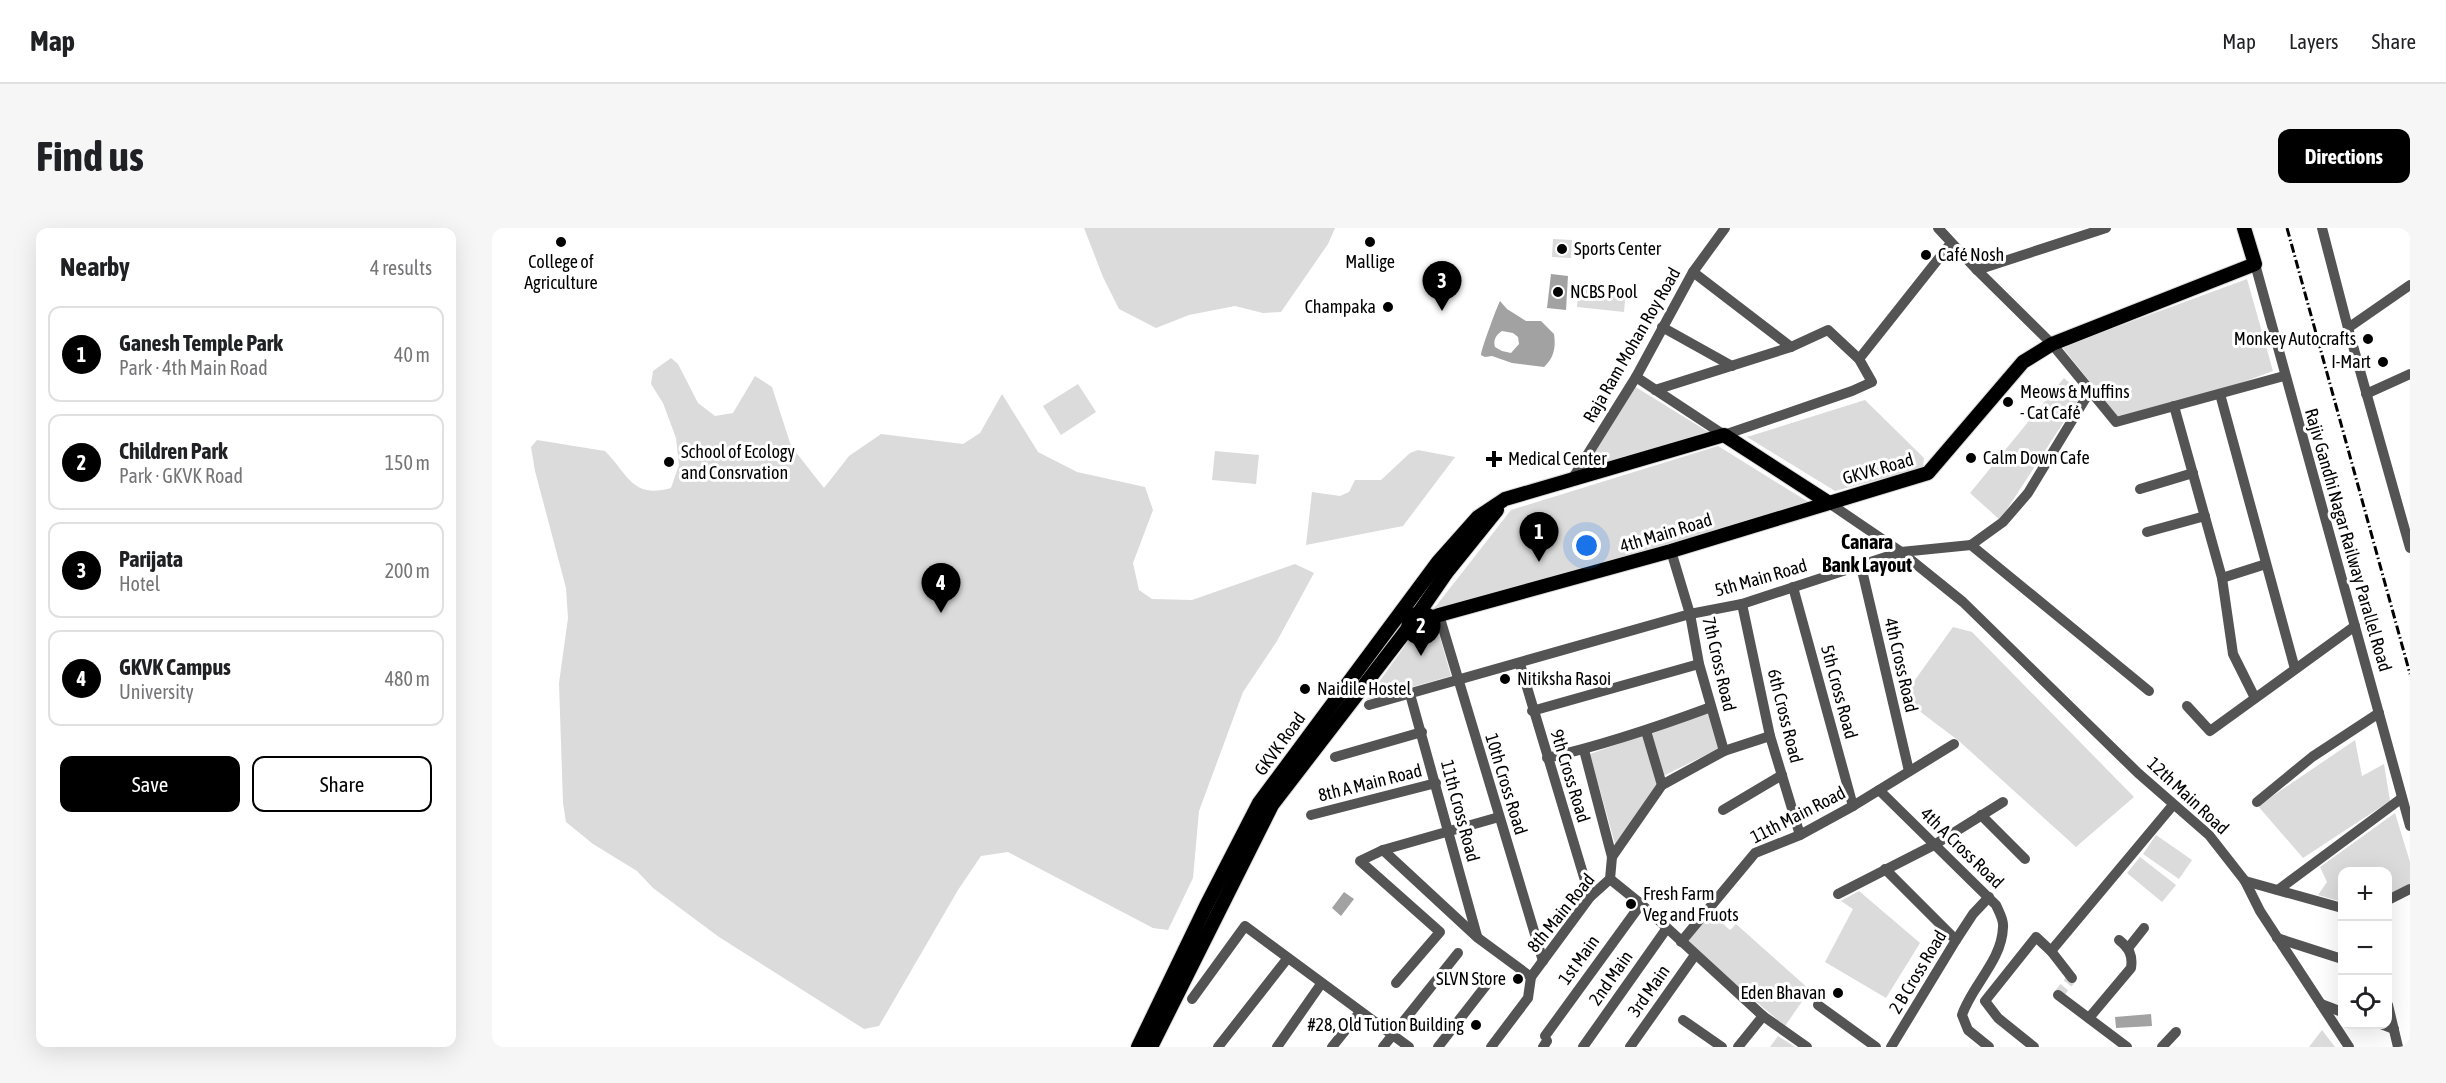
<!DOCTYPE html>
<meta charset="utf-8">
<style>
body{margin:0;font-family:"Asap Condensed",sans-serif;background:#f6f6f6;color:#202124}
.controls{position:absolute;right:18px;bottom:18px;display:grid;overflow:hidden;border-radius:12px;box-shadow:0 6px 24px #0002}
.controls button{width:54px;height:54px;display:grid;place-items:center;padding:0;border:0;border-bottom:2px solid #e0e0e0;background:#fff;color:#202124;font:30px sans-serif}
.you{position:absolute;left:1095px;top:318px;width:21px;height:21px;margin:-15px;border:4px solid #fff;border-radius:50%;background:#1a73e8;box-shadow:0 0 0 9px #1a73e833}
.badge{display:grid;place-items:center;width:39px;height:39px;border-radius:50%;background:#000;color:#fff;font-size:20px;font-weight:700}
.pin{position:absolute;translate:-50% -50px;filter:drop-shadow(0 2px 3px #0008)}
.pin::after{content:'';position:absolute;top:32px;width:21px;height:18px;background:inherit;clip-path:polygon(0 0,100% 0,50% 100%)}
.list{margin:0;padding:0;list-style:none}
h2{display:flex;justify-content:space-between;align-items:center;height:78px;margin:0;padding:0 24px;font-size:26px}
h2 small{font-size:20px;font-weight:400;color:#757577}
.list li{display:grid;grid-template-columns:39px 1fr auto;gap:18px;align-items:center;box-sizing:border-box;height:96px;margin:0 12px 12px;padding:0 12px;border:2px solid #e0e0e0;border-radius:12px}
.list b{display:block;font-size:22px;white-space:nowrap}
.list p{margin:0;font-size:20px;white-space:nowrap;color:#757577}
.list em{font-size:20px;font-style:normal;color:#757577}
.actions{display:flex;gap:12px;padding:18px 24px}
.actions a{flex:1;padding:14px 0;border:2px solid #000;border-radius:12px;text-align:center;font-size:21px;color:#000}
.actions .main{background:#000;color:#fff}
.icon{flex:none;width:33px;height:33px;fill:none;stroke:currentColor;stroke-width:2;stroke-linecap:round;stroke-linejoin:round}
.map{position:relative;flex:none;width:1918px;height:819px;overflow:hidden;border-radius:12px}
header{display:flex;align-items:center;gap:36px;box-sizing:border-box;height:84px;padding:0 30px;background:#fff;border-bottom:2px solid #e0e0e0}
header strong{font-size:28px}
nav{display:flex;gap:33px;margin-inline-start:auto;font-size:21px}
.intro{display:flex;align-items:center;justify-content:space-between;box-sizing:border-box;height:144px;padding:0 36px}
h1{margin:0;font-size:42px}
.button{padding:15px 27px;border-radius:12px;background:#000;color:#fff;font-size:21px;font-weight:700}
main{display:flex;gap:36px;padding:0 36px}
aside{flex:1;background:#fff;border-radius:12px;box-shadow:0 6px 24px #0002}
.map>svg:first-child{display:block}
.green{fill:#dbdbdb}
.water{fill:#a2a2a2;fill-rule:evenodd}
.lines{fill:none;stroke-linecap:round;stroke-linejoin:round}
.minor-tunnel{stroke:#d9d9d9;stroke-width:10;stroke-dasharray:10 5;stroke-linecap:butt}
.major-casing{stroke:#dbdbdb;stroke-width:16}
.minor{stroke:#545454;stroke-width:10}
.major{stroke:#000;stroke-width:14}
.rail{stroke:#000;stroke-width:3;stroke-dasharray:9 3 1.5 3;stroke-linecap:butt}
.poi-dot{fill:#000;stroke:#fff;stroke-width:2}
.labels{text-anchor:middle;stroke-width:6;stroke-linejoin:round;paint-order:stroke}
.poi-label{font-size:18px;fill:#000;stroke:#fff;text-anchor:start}
.street-label{font-size:18px;fill:#000;stroke:#fff}
.neighbourhood-label{font-size:20px;font-weight:bold;fill:#000;stroke:#fff}
</style>
<header>
<strong>Map</strong>
<nav><a>Map</a><a>Layers</a><a>Share</a></nav>
</header>
<div class="intro"><h1>Find us</h1><a class="button">Directions</a></div>
<main>
<aside>
<h2>Nearby<small>4 results</small></h2>
<ul class="list">
<li><span class="badge">1</span><div><b>Ganesh Temple Park</b><p>Park · 4th Main Road</p></div><em>40 m</em></li>
<li><span class="badge">2</span><div><b>Children Park</b><p>Park · GKVK Road</p></div><em>150 m</em></li>
<li><span class="badge">3</span><div><b>Parijata</b><p>Hotel</p></div><em>200 m</em></li>
<li><span class="badge">4</span><div><b>GKVK Campus</b><p>University</p></div><em>480 m</em></li>
</ul>
<div class="actions"><a class="main">Save</a><a>Share</a></div>
</aside>
<div class="map">
<svg width="1918" height="819" viewBox="0 0 1918 819">
<rect width="100%" height="100%" fill="#fff"/>
<!-- green -->
<g class="green">
<polygon points="592,0 843,0 836,16 789,84 771,85 743,78 697,87 664,100 627,81 611,49"/>
<polygon points="1061,11 1080,12 1079,30 1060,29"/>
<polygon points="1755,51 1781,143 1746,156 1627,190 1570,119"/>
<polygon points="1087,56 1134,61 1132,84 1085,79"/>
<path d="M179,130L186,136L206,175L223,188L241,185L263,148L280,159L299,218L332,260L357,228L389,206L471,216L488,205L510,166L546,224L585,244L653,259L661,282L641,335L647,362L660,371L700,372L803,336L822,345L785,413L751,464L707,583L701,650L676,702L661,700L516,624L489,628L466,662L387,798L372,801L227,709L161,660L145,643L101,616L74,594L71,575L67,455L76,390L74,360L43,243L39,219L45,212L113,223C136,246 140,271 179,260L187,237L184,210L171,175L159,156L161,143Z"/>
<polygon points="1572,150 1590,166 1508,292 1478,265"/>
<polygon points="586,156 604,184 569,207 551,178"/>
<polygon points="1142,158 1218,205 1094,243 1088,240"/>
<polygon points="1373,172 1432,230 1431,240 1343,263 1255,209"/>
<polygon points="1226,218 1318,275 937,387 1019,282"/>
<polygon points="926,222 963,229 911,298 814,317 820,264 848,268 857,264 863,252 889,252 918,225"/>
<polygon points="723,223 767,227 764,256 720,252"/>
<polygon points="945,399 959,448 874,472 920,408"/>
<polygon points="1461,399 1480,404 1642,569 1584,619 1467,513 1410,470"/>
<polygon points="1216,484 1228,520 1171,548 1123,616 1098,526"/>
<polygon points="1863,512 1870,548 1892,536 1898,573 1811,630 1766,578"/>
<polygon points="1903,585 1918,634 1918,657 1896,666 1896,644 1850,644 1850,674 1826,667 1835,654 1828,639"/>
<polygon points="1664,607 1700,632 1687,651 1651,626"/>
<polygon points="1648,629 1684,657 1670,674 1635,645"/>
<polygon points="1367,663 1428,715 1394,770 1333,734 1361,681 1349,673"/>
<polygon points="1217,684 1238,702 1244,696 1318,762 1293,798 1195,715"/>
<polygon points="1830,802 1843,819 1817,819"/>
<polygon points="1286,808 1303,819 1278,819"/>
</g>
<!-- water -->
<g class="water">
<polygon points="1059,46 1076,48 1074,82 1055,80"/>
<path d="M1008,73L1015,81L1034,93H1049L1062,106C1064,119 1062,130 1052,139L1020,135L1000,128L993,129L989,127C989,122 1004,81 1008,73ZM1010,103L1021,105L1026,109L1027,116L1019,125L1010,123L1003,119C1001,112 1004,107 1010,103Z"/>
<polygon points="852,664 862,671 849,688 840,680"/>
<polygon points="1659,786 1660,798 1624,800 1623,789"/>
</g>
<g class="lines">
<!-- minor-tunnel -->
<polyline class="minor-tunnel" points="1566,767 1580,750"/>
<defs>
<g id="major">
<polyline points="917,399 947,387 1179,323 1436,245 1531,134 1560,116 1763,36 1752,0"/>
<polyline points="646,819 714,678 767,575 946,334 986,289 1013,271 1232,207 1337,275"/>
<polyline points="659,819 780,577 917,399 955,344 1005,282"/>
</g>
</defs>
<!-- major casing -->
<use href="#major" class="major-casing"/>
<!-- minor -->
<g class="minor">
<polyline points="1446,0 1485,42 1560,116 1624,194 1792,148"/>
<polyline points="1830,0 1856,100 1918,320"/>
<polyline points="1763,36 1918,598"/>
<polyline points="1485,42 1614,0"/>
<polyline points="1201,44 1299,119"/>
<polyline points="1170,99 1240,138"/>
<polyline points="1856,100 1918,57"/>
<polyline points="1367,131 1459,15"/>
<polyline points="1144,149 1232,207 1360,163 1380,154 1367,131 1336,102 1299,119 1163,162"/>
<polyline points="1728,166 1803,441"/>
<polyline points="1874,166 1918,146"/>
<polyline points="1682,178 1730,350 1774,336"/>
<polyline points="1079,253 1144,149 1201,44 1233,0"/>
<polyline points="1648,261 1701,245"/>
<polyline points="1337,275 1409,324 1471,374 1646,545 1717,607 1753,653 1768,683 1857,819"/>
<polyline points="1655,304 1713,288"/>
<polyline points="1479,317 1511,294 1536,265 1598,163"/>
<polyline points="1179,323 1198,386 1207,436 1232,523"/>
<polyline points="1369,338 1417,543"/>
<polyline points="1730,350 1741,426 1763,470"/>
<polyline points="1301,359 1361,578"/>
<polyline points="1250,376 1278,508 1308,607"/>
<polyline points="947,387 1051,733"/>
<polyline points="1028,436 1098,669"/>
<polyline points="918,466 985,708"/>
<polyline points="877,477 1198,386 1250,376 1409,324 1479,317 1657,463"/>
<polyline points="1695,478 1718,503 1863,398"/>
<polyline points="1040,483 1207,436"/>
<polyline points="1154,503 1170,557"/>
<polyline points="1092,522 1120,629"/>
<polyline points="843,529 930,504"/>
<path d="M1055,530C1112,517 1165,499 1219,479"/>
<path d="M1387,562L1504,677C1507,684 1512,692 1511,699C1510,733 1480,757 1470,787L1476,802L1497,819"/>
<polyline points="1765,574 1820,529 1887,485"/>
<polyline points="1231,582 1290,547"/>
<polyline points="819,587 944,555"/>
<polyline points="1489,587 1533,631"/>
<polyline points="891,622 986,710 1039,749 1036,770 999,819"/>
<polyline points="1393,641 1464,712"/>
<polyline points="1118,651 1149,676 1271,788 1315,819"/>
<polyline points="1753,653 1850,680"/>
<polyline points="1786,662 1910,570"/>
<polyline points="1346,666 1442,617 1511,574"/>
<polyline points="1896,672 1918,661"/>
<polyline points="1785,710 1850,731"/>
<polyline points="1189,714 1263,625 1308,607 1361,578 1462,516"/>
<polyline points="1637,719 1652,700"/>
<polyline points="1559,723 1580,750"/>
<polyline points="1039,749 1098,669 1118,651 1120,629 1170,557 1232,523 1278,508"/>
<polyline points="904,755 948,704 868,633 891,622 1007,589"/>
<polyline points="1566,767 1635,819"/>
<polyline points="700,771 753,698 917,819"/>
<polyline points="1829,776 1850,784"/>
<polyline points="1326,777 1384,819"/>
<polyline points="1896,777 1906,819"/>
<path d="M1597,790L1639,740C1641,727 1637,720 1627,712"/>
<polyline points="1191,792 1230,819"/>
<polyline points="1889,796 1902,801"/>
<polyline points="1053,808 1149,676"/>
<polyline points="726,819 795,731"/>
<polyline points="785,819 829,756"/>
<polyline points="840,819 868,784"/>
<polyline points="891,819 966,725"/>
<polyline points="946,819 999,751"/>
<polyline points="1051,819 1055,813"/>
<polyline points="1091,819 1175,700"/>
<polyline points="1138,819 1203,727"/>
<polyline points="1246,819 1271,788"/>
<polyline points="1399,819 1464,712 1481,686 1497,669"/>
<polyline points="1542,819 1506,790 1493,773 1544,709 1559,723 1681,577"/>
<polyline points="1670,819 1684,804"/>
</g>
<!-- major -->
<use href="#major" class="major"/>
<!-- rail -->
<polyline class="rail" points="1795,0 1918,446"/>
</g>
<!-- markers -->
<g class="poi-dot">
<circle cx="69" cy="14" r="6"/>
<circle cx="878" cy="14" r="6"/>
<circle cx="1070" cy="21" r="6"/>
<circle cx="1434" cy="27" r="6"/>
<circle cx="1066" cy="64" r="6"/>
<circle cx="896" cy="79" r="6"/>
<circle cx="1876" cy="111" r="6"/>
<circle cx="1891" cy="134" r="6"/>
<circle cx="1516" cy="174" r="6"/>
<circle cx="1479" cy="230" r="6"/>
<path d="M999 222h6v6h6v6h-6v6h-6v-6h-6v-6h6z"/>
<circle cx="177" cy="234" r="6"/>
<circle cx="1013" cy="451" r="6"/>
<circle cx="813" cy="461" r="6"/>
<circle cx="1139" cy="676" r="6"/>
<circle cx="1026" cy="751" r="6"/>
<circle cx="1346" cy="765" r="6"/>
<circle cx="984" cy="797" r="6"/>
</g>
<g class="labels">
<!-- poi labels -->
<g class="poi-label">
<text x="1082" y="27">Sports Center</text>
<text x="1446" y="33">Café Nosh</text>
<text x="69" y="40" text-anchor="middle">College of<tspan x="69" dy="21">Agriculture</tspan></text>
<text x="878" y="40" text-anchor="middle">Mallige</text>
<text x="1078" y="70">NCBS Pool</text>
<text x="884" y="85" text-anchor="end">Champaka</text>
<text x="1864" y="117" text-anchor="end">Monkey Autocrafts</text>
<text x="1879" y="140" text-anchor="end">I-Mart</text>
<text x="1528" y="170">Meows &amp; Muffins<tspan x="1528" dy="21">- Cat Café</tspan></text>
<text x="189" y="230">School of Ecology<tspan x="189" dy="21">and Consrvation</tspan></text>
<text x="1491" y="236">Calm Down Cafe</text>
<text x="1016" y="237">Medical Center</text>
<text x="1025" y="457">Nitiksha Rasoi</text>
<text x="825" y="467">Naidile Hostel</text>
<text x="1151" y="672">Fresh Farm<tspan x="1151" dy="21">Veg and Fruots</tspan></text>
<text x="1014" y="757" text-anchor="end">SLVN Store</text>
<text x="1334" y="771" text-anchor="end">Eden Bhavan</text>
<text x="972" y="803" text-anchor="end">#28, Old Tution Building</text>
</g>
<!-- street labels -->
<g class="street-label">
<text transform="translate(1140 117) rotate(-60)" y="6">Raja Ram Mohan Roy Road</text>
<text transform="translate(1386 241) rotate(-16)" y="6">GKVK Road</text>
<text transform="translate(1174 305) rotate(-17)" y="6">4th Main Road</text>
<text transform="translate(1856 312) rotate(74)" y="6">Rajiv Gandhi Nagar Railway Parallel Road</text>
<text transform="translate(1269 350) rotate(-16)" y="6">5th Main Road</text>
<text transform="translate(1227 436) rotate(77)" y="6">7th Cross Road</text>
<text transform="translate(1409 437) rotate(77)" y="6">4th Cross Road</text>
<text transform="translate(1347 464) rotate(75)" y="6">5th Cross Road</text>
<text transform="translate(1293 488) rotate(76)" y="6">6th Cross Road</text>
<text transform="translate(788 516) rotate(-54)" y="6">GKVK Road</text>
<text transform="translate(1078 548) rotate(73)" y="6">9th Cross Road</text>
<text transform="translate(878 555) rotate(-14)" y="6">8th A Main Road</text>
<text transform="translate(1014 556) rotate(73)" y="6">10th Cross Road</text>
<text transform="translate(1696 568) rotate(43)" y="6">12th Main Road</text>
<text transform="translate(968 583) rotate(75)" y="6">11th Cross Road</text>
<text transform="translate(1306 587) rotate(-27)" y="6">11th Main Road</text>
<text transform="translate(1470 620) rotate(44)" y="6">4th A Cross Road</text>
<text transform="translate(1069 685) rotate(-51)" y="6">8th Main Road</text>
<text transform="translate(1087 732) rotate(-54)" y="6">1st Main</text>
<text transform="translate(1426 744) rotate(-59)" y="6">2 B Cross Road</text>
<text transform="translate(1119 750) rotate(-55)" y="6">2nd Main</text>
<text transform="translate(1157 763) rotate(-55)" y="6">3rd Main</text>
</g>
<!-- neighbourhood labels -->
<g class="neighbourhood-label">
<text x="1375" y="321">Canara<tspan x="1375" dy="23">Bank Layout</tspan></text>
</g>
</g>
</svg>
<div class="controls">
<button>+</button>
<button>−</button>
<button><svg class="icon" aria-label="locate" viewBox="0 0 24 24"><circle cx="12" cy="12" r="6"/><path d="M12 2v4M12 18v4M2 12h4M18 12h4"/></svg></button>
</div>
<div class="you"></div>
<div class="pin badge" style="left:1047px;top:334px">1</div>
<div class="pin badge" style="left:929px;top:428px">2</div>
<div class="pin badge" style="left:950px;top:83px">3</div>
<div class="pin badge" style="left:449px;top:385px">4</div>
</div>
</main>
